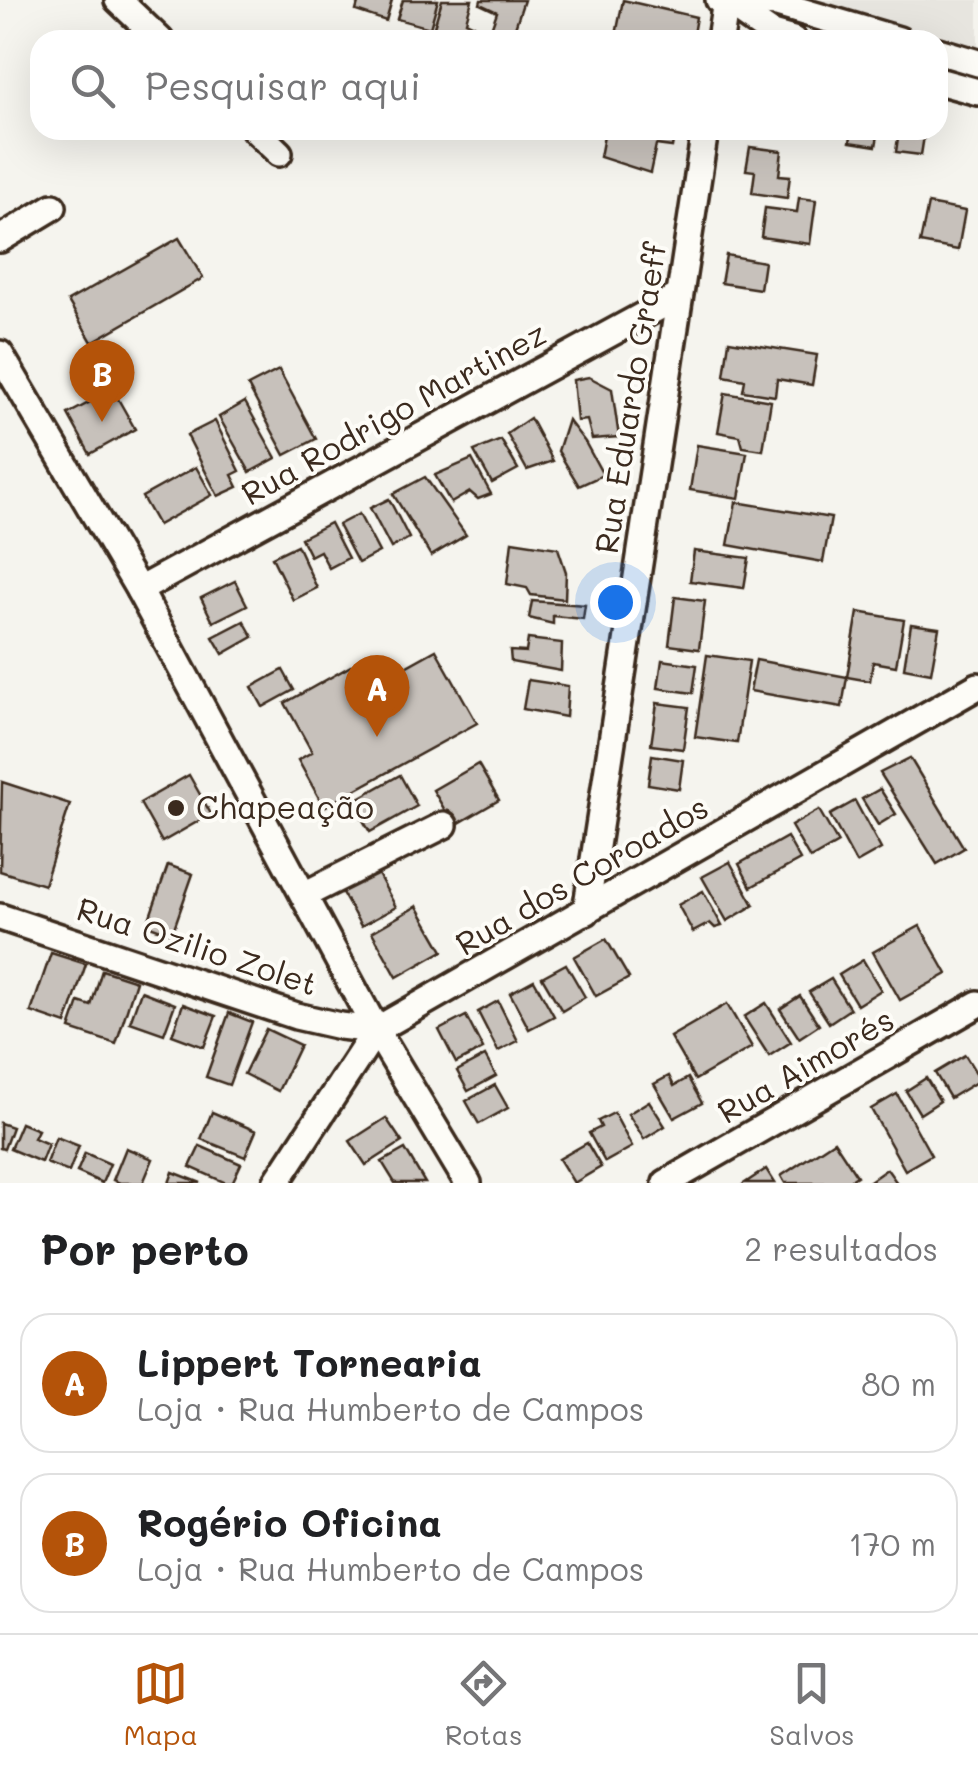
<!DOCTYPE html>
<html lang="pt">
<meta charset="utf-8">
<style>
body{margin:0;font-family:Mali,sans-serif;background:#f6f6f6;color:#202124}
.you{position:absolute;left:615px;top:602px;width:35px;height:35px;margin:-25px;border:8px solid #fff;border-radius:50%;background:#1a73e8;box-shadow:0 0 0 15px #1a73e833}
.badge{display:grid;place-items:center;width:65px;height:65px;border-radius:50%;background:#b45309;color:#fff;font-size:32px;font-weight:700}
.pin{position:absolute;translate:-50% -82px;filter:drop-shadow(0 2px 5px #0008)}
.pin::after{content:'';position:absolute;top:52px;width:35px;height:30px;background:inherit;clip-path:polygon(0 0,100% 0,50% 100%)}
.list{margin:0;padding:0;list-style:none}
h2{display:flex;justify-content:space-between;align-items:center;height:130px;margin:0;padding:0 40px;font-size:42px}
h2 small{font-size:32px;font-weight:400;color:#757577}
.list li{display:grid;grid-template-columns:65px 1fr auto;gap:30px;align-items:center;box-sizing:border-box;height:140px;margin:0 20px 20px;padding:0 20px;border:2px solid #e0e0e0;border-radius:30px}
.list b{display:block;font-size:38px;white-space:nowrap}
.list p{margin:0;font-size:32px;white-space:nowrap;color:#757577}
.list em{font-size:32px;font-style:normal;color:#757577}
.icon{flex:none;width:55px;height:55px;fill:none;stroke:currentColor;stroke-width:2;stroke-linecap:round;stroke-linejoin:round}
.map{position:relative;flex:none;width:978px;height:1183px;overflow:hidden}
.search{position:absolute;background:#fff;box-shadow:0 10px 40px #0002;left:30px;right:30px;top:30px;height:110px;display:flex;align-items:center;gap:25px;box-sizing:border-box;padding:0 35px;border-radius:30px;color:#757577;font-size:38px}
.sheet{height:450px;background:#fff}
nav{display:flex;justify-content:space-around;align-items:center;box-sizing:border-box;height:140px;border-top:2px solid #e0e0e0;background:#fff;font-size:28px;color:#757577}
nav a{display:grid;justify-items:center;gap:5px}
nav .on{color:#b45309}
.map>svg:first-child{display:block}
.built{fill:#e7e5df}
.building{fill:#c7c1bb;stroke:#3b2a1e;stroke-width:2.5}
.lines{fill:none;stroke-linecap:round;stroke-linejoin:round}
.minor-casing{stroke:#3b2a1e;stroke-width:32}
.minor{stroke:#fdfcf7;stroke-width:25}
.poi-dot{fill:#3b2a1e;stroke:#fdfcf7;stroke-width:4}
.labels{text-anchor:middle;stroke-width:8;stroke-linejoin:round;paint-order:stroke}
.street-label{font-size:32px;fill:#3b2a1e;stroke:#fdfcf7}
.poi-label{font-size:32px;fill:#3b2a1e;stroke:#fdfcf7;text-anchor:start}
</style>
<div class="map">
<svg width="978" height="1183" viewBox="0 0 978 1183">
<rect width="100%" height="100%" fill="#f5f4ee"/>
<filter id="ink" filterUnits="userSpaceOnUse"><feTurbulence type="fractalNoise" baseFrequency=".01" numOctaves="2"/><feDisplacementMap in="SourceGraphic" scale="20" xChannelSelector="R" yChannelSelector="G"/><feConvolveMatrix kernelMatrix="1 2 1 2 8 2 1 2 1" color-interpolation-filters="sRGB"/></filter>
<g filter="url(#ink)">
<!-- built -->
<polygon class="built" points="809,0 978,0 978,50"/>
<!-- building -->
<g class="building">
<polygon points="359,0 392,0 386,21 356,11"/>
<polygon points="403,0 438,0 430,28 397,19"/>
<polygon points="442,0 472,0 466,21 474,25 469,40 430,40"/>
<polygon points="481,0 524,0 511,40 487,40 497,12 480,4"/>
<polygon points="623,0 696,17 692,40 615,40"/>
<polygon points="584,130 675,130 672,147 656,145 650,173 600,157 604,136"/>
<polygon points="852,130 879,130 876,146 850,142"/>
<polygon points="899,130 925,130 921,155 896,152"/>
<polygon points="750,147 782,151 779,175 790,176 787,198 752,193 755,171 746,170"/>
<polygon points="799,198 816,200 810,244 761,237 765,208 797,212"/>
<polygon points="928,204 965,211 958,250 920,243"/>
<polygon points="179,238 203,278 92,342 68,301"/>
<polygon points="726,255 764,262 760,289 721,283"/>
<polygon points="729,341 817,355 812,385 777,379 775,396 743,391 745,380 724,376"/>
<polygon points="279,370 316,439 285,455 248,386"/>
<polygon points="589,377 612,389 619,437 592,439 587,420 577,421 573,380"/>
<polygon points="113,390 135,429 90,454 68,414"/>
<polygon points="725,393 771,401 763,450 743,447 740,436 718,432"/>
<polygon points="245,402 276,458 250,472 219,417"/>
<polygon points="530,418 553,461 527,470 507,434"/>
<polygon points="568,420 585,442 603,475 579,486 558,451"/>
<polygon points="215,421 240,471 232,475 238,487 218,496 187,435"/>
<polygon points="501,440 518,469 492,483 474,451"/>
<polygon points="697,445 747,453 739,498 690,490"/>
<polygon points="472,459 491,494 478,499 470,492 451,503 435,475"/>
<polygon points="196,467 212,495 158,525 142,497"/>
<polygon points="425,477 466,535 431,556 393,494"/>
<polygon points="389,499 409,538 391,548 370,508"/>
<polygon points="736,502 831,518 823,562 728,545"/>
<polygon points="359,514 379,552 358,563 338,525"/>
<polygon points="330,523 348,558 329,568 320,551 310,556 301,538"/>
<polygon points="512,541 558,548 566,572 565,599 531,595 527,588 507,584"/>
<polygon points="297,545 317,588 293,600 272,557"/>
<polygon points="694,551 749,558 744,588 690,581"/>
<polygon points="235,581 247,605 213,622 201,598"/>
<polygon points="675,597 705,601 699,649 669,645"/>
<polygon points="532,601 585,605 583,619 553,616 553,624 529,618"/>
<polygon points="858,612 904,620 896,666 873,662 870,681 847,677"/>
<polygon points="244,621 253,637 223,654 213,637"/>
<polygon points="911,624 939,628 931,673 904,668"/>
<polygon points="528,639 562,643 561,671 511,662 510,651 526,652"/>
<polygon points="436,650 477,723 324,807 298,760 312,752 285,703 358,662 371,686"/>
<polygon points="707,655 749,661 737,743 695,737"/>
<polygon points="662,660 697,665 693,693 658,688"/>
<polygon points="756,660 847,677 842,707 750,691"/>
<polygon points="283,670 294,690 263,707 252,687"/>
<polygon points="528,680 568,686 566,717 523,709"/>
<polygon points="657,703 689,707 683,749 651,745"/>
<polygon points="652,755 683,760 679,789 648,784"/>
<polygon points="910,758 964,848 937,864 880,773"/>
<polygon points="478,764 499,800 454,826 433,790"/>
<polygon points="189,775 211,814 162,842 140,803"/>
<polygon points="400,775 417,806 370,832 352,802"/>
<polygon points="2,782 70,804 44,885 0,871"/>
<polygon points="880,789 896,814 878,825 862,799"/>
<polygon points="855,801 881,849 856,863 830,815"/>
<polygon points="819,810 838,843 810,859 791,826"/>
<polygon points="787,837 800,860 751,887 739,864"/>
<polygon points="730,862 754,905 727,921 702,877"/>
<polygon points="168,865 193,874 172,934 147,925"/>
<polygon points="375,869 396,907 361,926 340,889"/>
<polygon points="703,891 722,926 715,928 710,923 693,932 678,905"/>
<polygon points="417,906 443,951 397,977 372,932"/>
<polygon points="920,926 947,974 900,1000 873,952"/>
<polygon points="606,939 629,978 596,996 574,957"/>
<polygon points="51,953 86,964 66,1024 31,1012"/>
<polygon points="863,960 881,990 857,1005 839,975"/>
<polygon points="566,964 585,997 562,1011 542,977"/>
<polygon points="102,970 136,981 116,1044 70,1029 79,1002 91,1006"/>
<polygon points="831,979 850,1009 829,1023 809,992"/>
<polygon points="534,980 554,1016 529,1029 510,993"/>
<polygon points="141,991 175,1004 164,1034 130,1022"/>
<polygon points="800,996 819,1025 799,1038 780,1009"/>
<polygon points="498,1001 518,1041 498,1051 478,1012"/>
<polygon points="766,1003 791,1042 769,1056 744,1017"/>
<polygon points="183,1004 216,1016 204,1047 172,1035"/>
<polygon points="727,1004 752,1047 695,1080 670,1037"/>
<polygon points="229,1013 252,1022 229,1085 206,1077"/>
<polygon points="466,1016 483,1049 456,1063 439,1030"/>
<polygon points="266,1029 300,1045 278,1091 244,1074"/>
<polygon points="965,1055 978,1076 978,1081 950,1098 935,1073"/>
<polygon points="485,1056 496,1076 468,1091 457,1071"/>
<polygon points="669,1076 674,1086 688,1078 702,1103 674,1118 654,1084"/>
<polygon points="926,1078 940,1101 920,1114 906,1091"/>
<polygon points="495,1085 508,1108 479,1124 466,1101"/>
<polygon points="897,1094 931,1155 905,1170 871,1109"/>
<polygon points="649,1101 665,1126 644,1139 628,1114"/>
<polygon points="212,1112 256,1131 245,1157 201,1139"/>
<polygon points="614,1113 632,1147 605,1162 589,1133 601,1127 598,1121"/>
<polygon points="386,1118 402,1142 366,1165 350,1141"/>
<polygon points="0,1123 12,1127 4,1149 0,1148"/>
<polygon points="21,1123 38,1130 34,1138 48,1144 41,1162 10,1149"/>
<polygon points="56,1137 79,1146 69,1172 46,1163"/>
<polygon points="834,1141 857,1176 846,1183 785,1183 781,1176"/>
<polygon points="587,1143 601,1167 574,1183 559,1159"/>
<polygon points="200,1146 241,1164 232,1183 226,1183 190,1167"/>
<polygon points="126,1148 153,1159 143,1183 120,1183 113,1180"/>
<polygon points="405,1149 425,1183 395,1183 382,1162"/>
<polygon points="85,1153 110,1164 102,1183 77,1172"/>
<polygon points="766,1169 775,1183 745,1183"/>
<polygon points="887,1169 897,1183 867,1183"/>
<polygon points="173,1172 201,1183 169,1183"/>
</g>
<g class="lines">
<defs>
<g id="minor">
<polyline points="118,0 160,40"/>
<polyline points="719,0 777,4 899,40"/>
<polyline points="726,2 772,34 793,40"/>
<polyline points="720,40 726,0"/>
<polyline points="938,51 978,63"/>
<polyline points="938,81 978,92"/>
<polyline points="255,130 279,153"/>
<polyline points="0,239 53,207"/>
<polyline points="0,354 139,590 376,1030 468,1183"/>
<polyline points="139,590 679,296"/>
<polyline points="304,895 444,825"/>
<polyline points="586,912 705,130"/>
<polyline points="0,917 296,1016 340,1026 376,1030"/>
<polyline points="276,1183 376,1030 978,686"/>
<polyline points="666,1183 978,1004"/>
</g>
</defs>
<!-- minor casing -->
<use href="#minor" class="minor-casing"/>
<!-- minor -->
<use href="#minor" class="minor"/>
</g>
</g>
<!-- markers -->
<circle class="poi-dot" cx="176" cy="808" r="10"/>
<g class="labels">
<!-- street labels -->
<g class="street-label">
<text transform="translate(631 398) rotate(-81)" y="11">Rua Eduardo Graeff</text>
<text transform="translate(394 414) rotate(-29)" y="11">Rua Rodrigo Martinez</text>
<text transform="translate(582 876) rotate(-30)" y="11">Rua dos Coroados</text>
<text transform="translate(197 947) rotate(18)" y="11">Rua Ozilio Zolet</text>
<text transform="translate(806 1066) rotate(-30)" y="11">Rua Aimorés</text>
</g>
<!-- poi labels -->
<g class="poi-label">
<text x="196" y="819">Chapeação</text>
</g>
</g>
</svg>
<div class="you"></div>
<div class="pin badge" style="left:377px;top:737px">A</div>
<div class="pin badge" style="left:102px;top:422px">B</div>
<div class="search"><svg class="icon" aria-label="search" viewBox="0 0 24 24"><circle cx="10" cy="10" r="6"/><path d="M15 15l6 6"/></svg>Pesquisar aqui</div>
</div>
<section class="sheet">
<h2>Por perto<small>2 resultados</small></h2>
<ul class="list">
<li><span class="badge">A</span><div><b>Lippert Tornearia</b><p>Loja · Rua Humberto de Campos</p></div><em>80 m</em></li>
<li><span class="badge">B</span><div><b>Rogério Oficina</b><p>Loja · Rua Humberto de Campos</p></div><em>170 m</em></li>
</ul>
</section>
<nav>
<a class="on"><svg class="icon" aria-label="map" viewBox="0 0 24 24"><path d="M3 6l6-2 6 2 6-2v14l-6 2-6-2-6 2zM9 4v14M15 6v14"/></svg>Mapa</a>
<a><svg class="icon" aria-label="directions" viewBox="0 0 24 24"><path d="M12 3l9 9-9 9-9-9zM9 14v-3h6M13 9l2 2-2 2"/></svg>Rotas</a>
<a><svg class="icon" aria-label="saved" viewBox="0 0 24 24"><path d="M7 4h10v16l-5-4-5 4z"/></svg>Salvos</a>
</nav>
